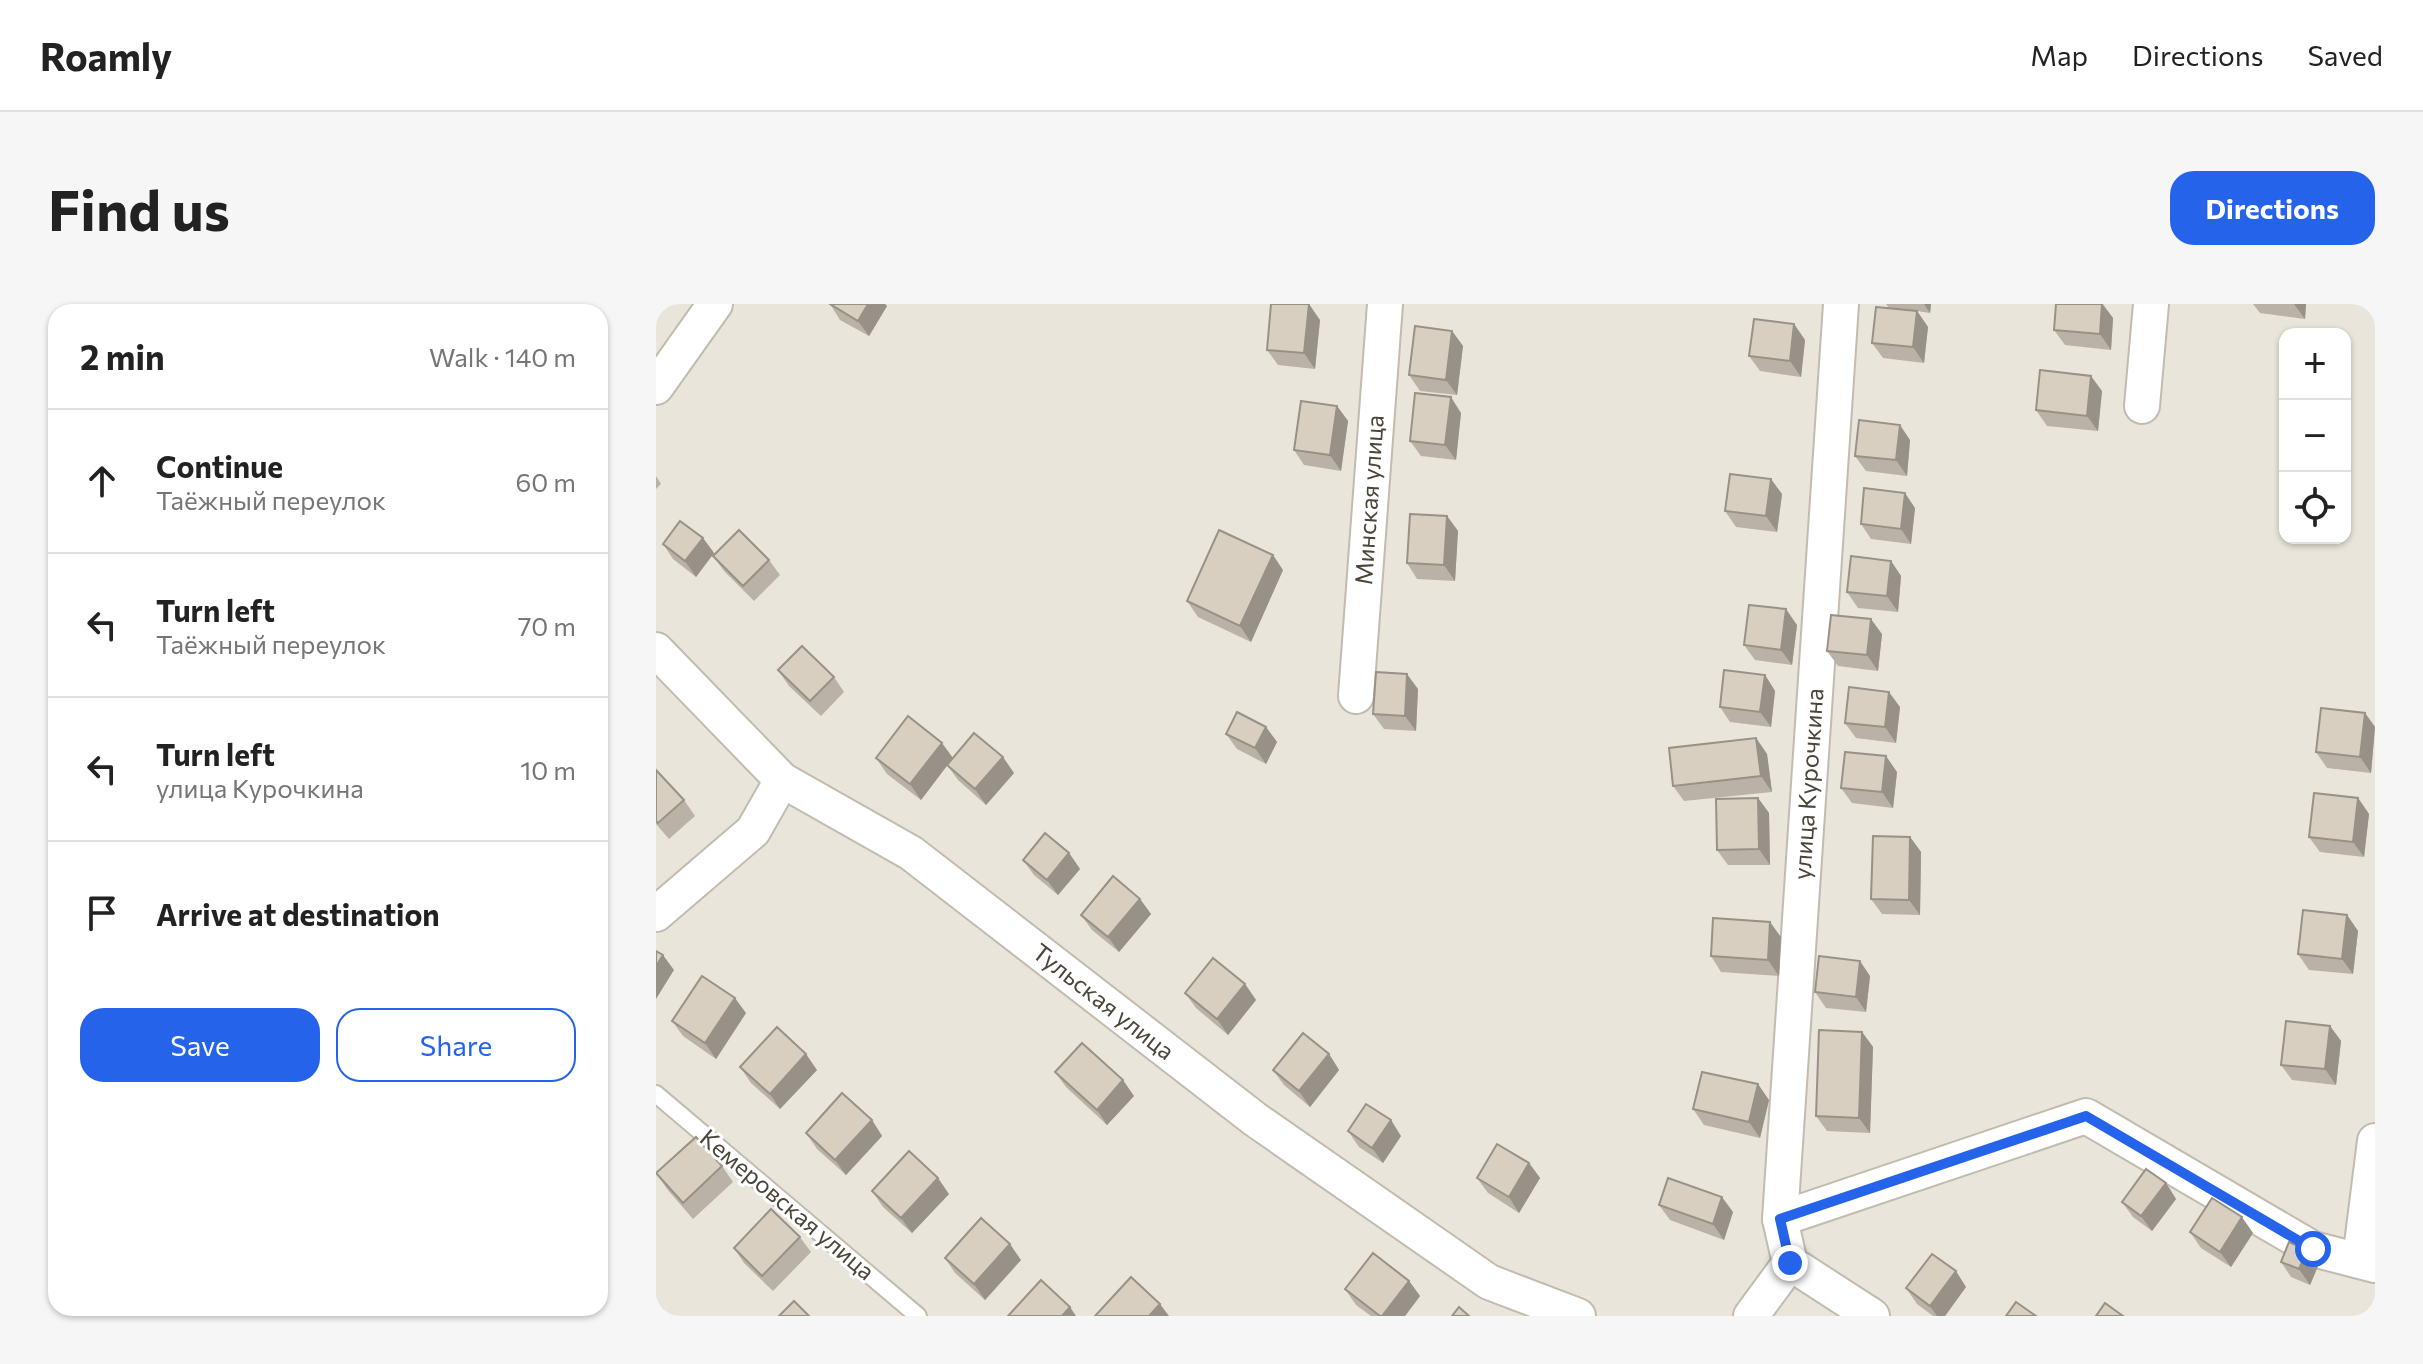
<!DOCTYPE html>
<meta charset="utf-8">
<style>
body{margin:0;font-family:Commissioner,sans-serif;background:#f6f6f6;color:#222}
.controls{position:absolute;right:24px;top:24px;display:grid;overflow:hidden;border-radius:16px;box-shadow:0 2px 6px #0004}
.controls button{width:72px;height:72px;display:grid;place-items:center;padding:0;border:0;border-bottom:2px solid #e0e0e0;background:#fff;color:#222;font:40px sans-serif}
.stop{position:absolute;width:24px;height:24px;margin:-18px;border:6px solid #2563eb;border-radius:50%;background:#fff}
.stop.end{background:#2563eb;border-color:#fff;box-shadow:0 2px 8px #0008}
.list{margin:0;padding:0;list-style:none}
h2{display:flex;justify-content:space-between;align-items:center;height:104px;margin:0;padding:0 32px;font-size:34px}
h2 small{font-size:26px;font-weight:400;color:#767676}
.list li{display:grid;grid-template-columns:52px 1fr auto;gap:24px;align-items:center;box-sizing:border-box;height:144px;padding:0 32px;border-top:2px solid #e0e0e0}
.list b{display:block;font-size:30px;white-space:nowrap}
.list p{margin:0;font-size:26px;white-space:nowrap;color:#767676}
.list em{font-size:26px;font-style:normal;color:#767676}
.actions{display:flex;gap:16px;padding:24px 32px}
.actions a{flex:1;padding:18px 0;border:2px solid #2563eb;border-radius:24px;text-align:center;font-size:28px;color:#2563eb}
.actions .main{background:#2563eb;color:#fff}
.icon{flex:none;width:44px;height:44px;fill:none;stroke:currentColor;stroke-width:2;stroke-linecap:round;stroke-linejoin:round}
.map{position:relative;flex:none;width:1719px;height:1012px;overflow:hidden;border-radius:24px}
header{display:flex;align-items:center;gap:48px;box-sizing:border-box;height:112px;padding:0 40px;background:#fff;border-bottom:2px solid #e0e0e0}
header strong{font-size:38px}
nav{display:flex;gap:44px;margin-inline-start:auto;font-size:28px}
.intro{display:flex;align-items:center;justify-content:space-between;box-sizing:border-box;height:192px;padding:0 48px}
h1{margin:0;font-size:56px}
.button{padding:20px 36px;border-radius:24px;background:#2563eb;color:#fff;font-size:28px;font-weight:700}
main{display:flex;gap:48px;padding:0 48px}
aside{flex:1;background:#fff;border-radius:24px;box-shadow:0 2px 6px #0004}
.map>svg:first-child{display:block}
.residential{fill:#eae5da;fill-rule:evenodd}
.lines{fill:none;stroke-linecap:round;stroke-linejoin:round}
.lane-casing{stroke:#c2bbae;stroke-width:20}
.street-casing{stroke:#c2bbae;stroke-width:38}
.lane{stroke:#fff;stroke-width:16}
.street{stroke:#fff;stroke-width:34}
.wall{fill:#bab2a6}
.shaded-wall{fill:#979187}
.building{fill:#d8cfc1;stroke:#979187;stroke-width:2}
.route{stroke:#2563eb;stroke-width:10}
.labels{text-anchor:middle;stroke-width:6;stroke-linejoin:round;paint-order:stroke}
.street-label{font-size:24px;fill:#4b4439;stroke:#fff}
</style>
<header>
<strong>Roamly</strong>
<nav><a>Map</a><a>Directions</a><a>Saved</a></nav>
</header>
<div class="intro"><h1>Find us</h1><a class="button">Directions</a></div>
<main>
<aside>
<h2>2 min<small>Walk · 140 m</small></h2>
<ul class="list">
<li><svg class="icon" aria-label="ahead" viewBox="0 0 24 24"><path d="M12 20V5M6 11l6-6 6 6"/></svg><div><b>Continue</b><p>Таёжный переулок</p></div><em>60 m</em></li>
<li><svg class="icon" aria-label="left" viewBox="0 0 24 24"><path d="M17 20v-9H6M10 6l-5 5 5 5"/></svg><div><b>Turn left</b><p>Таёжный переулок</p></div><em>70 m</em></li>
<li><svg class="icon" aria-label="left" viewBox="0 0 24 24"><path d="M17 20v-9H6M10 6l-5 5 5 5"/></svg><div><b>Turn left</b><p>улица Курочкина</p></div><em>10 m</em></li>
<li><svg class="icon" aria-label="arrive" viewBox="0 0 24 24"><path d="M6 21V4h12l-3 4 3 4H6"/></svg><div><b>Arrive at destination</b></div></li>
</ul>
<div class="actions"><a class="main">Save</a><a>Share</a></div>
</aside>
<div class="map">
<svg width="1719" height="1012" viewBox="0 0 1719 1012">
<rect width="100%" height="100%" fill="#f6f3ec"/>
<!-- residential -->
<path class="residential" d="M0,0H1719V1012H0ZM1629,30H1689V234H1629Z"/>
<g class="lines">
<defs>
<polyline id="lane" points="0,790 262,1012"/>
<g id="street">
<polyline points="0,83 59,0"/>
<polyline points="1486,102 1495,0"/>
<polyline points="0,346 126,476 255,549 600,816 833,978 922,1012"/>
<polyline points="700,392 729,0"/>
<polyline points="0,610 97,527 126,476"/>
<polyline points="1124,915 1430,812 1657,945 1719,961"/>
<polyline points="1704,956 1719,837"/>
<polyline points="1134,959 1216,1012"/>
<polyline points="1095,1012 1134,959 1124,915 1185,0"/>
</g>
</defs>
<!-- lane casing -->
<use href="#lane" class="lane-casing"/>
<!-- street casing -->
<use href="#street" class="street-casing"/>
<!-- lane -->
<use href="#lane" class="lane"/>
<!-- street -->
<use href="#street" class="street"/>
</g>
<!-- wall -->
<g class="wall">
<polygon points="174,0 229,0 231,2 213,32 184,16"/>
<polygon points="1230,0 1275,0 1274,9 1261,7 1272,23 1268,59 1227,54 1216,39 1233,4"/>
<polygon points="1400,0 1447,0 1457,14 1455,46 1409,41 1398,26"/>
<polygon points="1597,0 1650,0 1649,15 1604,9"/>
<polygon points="664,16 659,65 622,61 611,46"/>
<polygon points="1138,20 1149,36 1145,73 1104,67 1093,52"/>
<polygon points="796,27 807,42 801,91 764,87 753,71"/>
<polygon points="1446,87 1442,127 1391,122 1380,106"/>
<polygon points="681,102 692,117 685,167 648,161 638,146"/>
<polygon points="805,109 800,156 765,152 754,137"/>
<polygon points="1254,136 1251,172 1210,167 1199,152"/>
<polygon points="0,172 5,180 0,185"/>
<polygon points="1126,190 1121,228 1080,223 1069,207"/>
<polygon points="1259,204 1255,240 1215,235 1205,220"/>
<polygon points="791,212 802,227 799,277 761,275 751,259"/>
<polygon points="47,234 58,249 40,273 17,255 7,240"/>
<polygon points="57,252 113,256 124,271 98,297 68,267"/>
<polygon points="1235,257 1245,272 1242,308 1202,304 1191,288"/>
<polygon points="627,266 595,338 542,313 531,297"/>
<polygon points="1141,321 1136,361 1099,356 1088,341"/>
<polygon points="1226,330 1222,367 1182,362 1171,347"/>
<polygon points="122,366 178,373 188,388 165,412 133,382"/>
<polygon points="1109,371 1119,387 1115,423 1074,418 1064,403"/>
<polygon points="762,385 760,427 728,425 717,410"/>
<polygon points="1244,403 1240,439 1200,434 1189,419"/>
<polygon points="1709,409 1719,423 1715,469 1671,464 1660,448"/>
<polygon points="610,423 621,438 610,460 581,445 570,430"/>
<polygon points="1100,434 1111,450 1116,488 1028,497 1017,482"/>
<polygon points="220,454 297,454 358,469 330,501 302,476 291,461 265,496 231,470"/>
<polygon points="0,466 28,496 39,512 13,535 0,520"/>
<polygon points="1241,468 1237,504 1196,499 1185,484"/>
<polygon points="1102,494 1113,509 1114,561 1072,561 1061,546"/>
<polygon points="1702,494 1713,510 1708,553 1664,548 1653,533"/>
<polygon points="1254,533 1265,548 1264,611 1226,610 1215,595"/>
<polygon points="413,549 424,565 402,591 378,571 367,556"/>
<polygon points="484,595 495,610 463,648 436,626 425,611"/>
<polygon points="1691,611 1702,627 1697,670 1653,666 1642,650"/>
<polygon points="1125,633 1123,672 1065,668 1055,652"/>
<polygon points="1214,672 1210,708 1170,704 1159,688"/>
<polygon points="589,680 600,696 572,731 540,704 529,689"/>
<polygon points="90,709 60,755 27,732 16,717"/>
<polygon points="1674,722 1685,737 1680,781 1636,776 1625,761"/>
<polygon points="1206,728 1217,743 1214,829 1171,827 1160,812"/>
<polygon points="673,750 683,766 654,803 628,781 617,766"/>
<polygon points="84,763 161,766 124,805 95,779"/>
<polygon points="399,768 478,792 451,821 410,783"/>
<polygon points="1113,796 1104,834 1048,821 1037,805"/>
<polygon points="216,816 226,832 190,871 161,845 150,829"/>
<polygon points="692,827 745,832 727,859 703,843"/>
<polygon points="873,859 884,874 863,909 832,889 821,874"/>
<polygon points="66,862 77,878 37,915 11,885 0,869"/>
<polygon points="1510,879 1520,895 1496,927 1477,913 1466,898"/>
<polygon points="216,887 293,890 256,929 227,903"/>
<polygon points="1003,901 1077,908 1068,936 1014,916"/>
<polygon points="1534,928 1597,929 1575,963 1545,944"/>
<polygon points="144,933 155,948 117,987 88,959 78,944"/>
<polygon points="289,954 365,956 329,996 299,969"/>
<polygon points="1625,958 1662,962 1654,981 1635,973"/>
<polygon points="753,977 764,992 749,1012 715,1012 700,1001 689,985"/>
<polygon points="1310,983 1289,1012 1277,1012 1261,1000 1250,984"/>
</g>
<!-- shaded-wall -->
<g class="shaded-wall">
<polygon points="212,0 229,0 231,2 213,32 202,17"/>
<polygon points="653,0 664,16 659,65 648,49"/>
<polygon points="1268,0 1275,0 1274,9"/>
<polygon points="1446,0 1457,14 1455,46 1444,30"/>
<polygon points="1638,0 1650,0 1649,15"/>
<polygon points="1261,7 1272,23 1268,59 1257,43"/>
<polygon points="1138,20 1149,36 1145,73 1134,57"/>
<polygon points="796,27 807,42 801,91 790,76"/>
<polygon points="1435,72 1446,87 1442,127 1431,112"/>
<polygon points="795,93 805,109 800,156 789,141"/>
<polygon points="681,102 692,117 685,167 674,151"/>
<polygon points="1244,121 1254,136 1251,172 1240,156"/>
<polygon points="1115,175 1126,190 1121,228 1110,212"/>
<polygon points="1249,189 1259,204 1255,240 1245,225"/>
<polygon points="791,212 802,227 799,277 788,261"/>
<polygon points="47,234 58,249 40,273 29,257"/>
<polygon points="617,251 627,266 595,338 584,322"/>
<polygon points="1235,257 1245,272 1242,308 1231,292"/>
<polygon points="1130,305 1141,321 1136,361 1125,346"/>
<polygon points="1215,315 1226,330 1222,367 1211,351"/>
<polygon points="751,370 762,385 760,427 749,412"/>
<polygon points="1109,371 1119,387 1115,423 1104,408"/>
<polygon points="1233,388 1244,403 1240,439 1229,423"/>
<polygon points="1709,409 1719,423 1715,469 1704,453"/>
<polygon points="610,423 621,438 610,460 599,444"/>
<polygon points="1100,434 1111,450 1116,488 1105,472"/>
<polygon points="286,439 297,454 265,496 254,480"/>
<polygon points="1230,452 1241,468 1237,504 1226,488"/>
<polygon points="347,453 358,469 330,501 319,485"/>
<polygon points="1102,494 1113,509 1114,561 1103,545"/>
<polygon points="1702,494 1713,510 1708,553 1697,538"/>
<polygon points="1254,533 1265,548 1264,611 1253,596"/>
<polygon points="413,549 424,565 402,591 391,576"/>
<polygon points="484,595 495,610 463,648 452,633"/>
<polygon points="1691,611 1702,627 1697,670 1686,655"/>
<polygon points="1114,618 1125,633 1123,672 1112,656"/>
<polygon points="7,651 18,666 0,695 0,662"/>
<polygon points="1204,657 1214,672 1210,708 1200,693"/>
<polygon points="589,680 600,696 572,731 561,715"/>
<polygon points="79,694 90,709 60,755 49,739"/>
<polygon points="1674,722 1685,737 1680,781 1669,765"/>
<polygon points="1206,728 1217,743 1214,829 1203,814"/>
<polygon points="150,750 161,766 124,805 114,790"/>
<polygon points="673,750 683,766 654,803 643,787"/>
<polygon points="467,776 478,792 451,821 441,806"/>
<polygon points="1102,780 1113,796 1104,834 1093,818"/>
<polygon points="216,816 226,832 190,871 179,856"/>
<polygon points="735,816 745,832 727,859 716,844"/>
<polygon points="873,859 884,874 863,909 853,893"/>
<polygon points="282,874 293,890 256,929 245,914"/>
<polygon points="1510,879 1520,895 1496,927 1485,912"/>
<polygon points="1066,893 1077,908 1068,936 1057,920"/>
<polygon points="1586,913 1597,929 1575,963 1564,948"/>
<polygon points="354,940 365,956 329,996 318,980"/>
<polygon points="1651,946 1662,962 1654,981 1643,965"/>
<polygon points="1300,967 1310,983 1289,1012 1281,1012 1274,1002"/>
<polygon points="753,977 764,992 749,1012 726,1012"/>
<polygon points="504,1000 513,1012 493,1012"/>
<polygon points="414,1003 420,1012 406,1012"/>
</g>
<!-- building -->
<g class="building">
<polygon points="174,0 212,0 202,17"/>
<polygon points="615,0 653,0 648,49 611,46"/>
<polygon points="1400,0 1446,0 1444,30 1398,26"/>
<polygon points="1220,3 1261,7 1257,43 1216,39"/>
<polygon points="1098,15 1138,20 1134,57 1093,52"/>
<polygon points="759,22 796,27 790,76 753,71"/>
<polygon points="1384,66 1435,72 1431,112 1380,106"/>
<polygon points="759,89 795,93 789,141 754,137"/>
<polygon points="645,97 681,102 674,151 638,146"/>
<polygon points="1203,116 1244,121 1240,156 1199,152"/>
<polygon points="1074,170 1115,175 1110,212 1069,207"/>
<polygon points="1208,184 1249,189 1245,225 1205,220"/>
<polygon points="754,210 791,212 788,261 751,259"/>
<polygon points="24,217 47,234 29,257 7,240"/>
<polygon points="83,226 113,256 87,282 57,252"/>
<polygon points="563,226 617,251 584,322 531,297"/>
<polygon points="1195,252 1235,257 1231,292 1191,288"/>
<polygon points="1093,301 1130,305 1125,346 1088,341"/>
<polygon points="1175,311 1215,315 1211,351 1171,347"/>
<polygon points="146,342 178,373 154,397 122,366"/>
<polygon points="1068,366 1109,371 1104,408 1064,403"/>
<polygon points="720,368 751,370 749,412 717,410"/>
<polygon points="1193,383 1233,388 1229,423 1189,419"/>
<polygon points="1665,404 1709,409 1704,453 1660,448"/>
<polygon points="581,408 610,423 599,444 570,430"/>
<polygon points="252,412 286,439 254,480 220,454"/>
<polygon points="318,429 347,453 319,485 291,461"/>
<polygon points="1100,434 1105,472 1017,482 1013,444"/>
<polygon points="1189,448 1230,452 1226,488 1185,484"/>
<polygon points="0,466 28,496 2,519 0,517"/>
<polygon points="1658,489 1702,494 1697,538 1653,533"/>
<polygon points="1102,494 1103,545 1061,546 1060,495"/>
<polygon points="389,529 413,549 391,576 367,556"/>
<polygon points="1217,532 1254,533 1253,596 1215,595"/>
<polygon points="457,572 484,595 452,633 425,611"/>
<polygon points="1647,606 1691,611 1686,655 1642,650"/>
<polygon points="1057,614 1114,618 1112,656 1055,652"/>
<polygon points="0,647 7,651 0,662"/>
<polygon points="1163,652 1204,657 1200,693 1159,688"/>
<polygon points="557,654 589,680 561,715 529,689"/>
<polygon points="46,672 79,694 49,739 16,717"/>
<polygon points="1630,717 1674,722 1669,765 1625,761"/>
<polygon points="121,723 150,750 114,790 84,763"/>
<polygon points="1163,726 1206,728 1203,814 1160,812"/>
<polygon points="647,729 673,750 643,787 617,766"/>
<polygon points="426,739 467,776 441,806 399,768"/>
<polygon points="1046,768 1102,780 1093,818 1037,805"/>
<polygon points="186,789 216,816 179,856 150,829"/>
<polygon points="710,800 735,816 716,844 692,827"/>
<polygon points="40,833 66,862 27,899 0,869"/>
<polygon points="841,840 873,859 853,893 821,874"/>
<polygon points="253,847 282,874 245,914 216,887"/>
<polygon points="1490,865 1510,879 1485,912 1466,898"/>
<polygon points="1012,874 1066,893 1057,920 1003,901"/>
<polygon points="1556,894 1586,913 1564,948 1534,928"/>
<polygon points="115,905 144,933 106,972 78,944"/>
<polygon points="325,914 354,940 318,980 289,954"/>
<polygon points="1633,938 1651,946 1643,965 1625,958"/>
<polygon points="717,949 753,977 726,1012 724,1012 689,985"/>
<polygon points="1276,950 1300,967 1274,1002 1250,984"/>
<polygon points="475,973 504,1000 493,1012 439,1012"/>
<polygon points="385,976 414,1003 406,1012 352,1012"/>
<polygon points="138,997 153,1012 123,1012"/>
<polygon points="1360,998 1380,1012 1350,1012"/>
<polygon points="1449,999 1467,1012 1440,1012"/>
<polygon points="803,1003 813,1012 796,1012"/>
</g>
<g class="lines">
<!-- route -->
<polyline class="route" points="1134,959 1124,915 1430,812 1657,945"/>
</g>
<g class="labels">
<!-- street labels -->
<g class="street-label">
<text transform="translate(714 196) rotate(-86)" y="8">Минская улица</text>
<text transform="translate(1153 480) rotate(-86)" y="8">улица Курочкина</text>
<text transform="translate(447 698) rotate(38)" y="8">Тульская улица</text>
<text transform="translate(131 901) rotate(40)" y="8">Кемеровская улица</text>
</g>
</g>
</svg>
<div class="controls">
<button>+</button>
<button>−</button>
<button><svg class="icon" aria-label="locate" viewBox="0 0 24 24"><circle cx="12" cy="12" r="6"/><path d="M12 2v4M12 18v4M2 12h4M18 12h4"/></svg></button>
</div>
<div class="stop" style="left:1657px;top:945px"></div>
<div class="stop end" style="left:1134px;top:959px"></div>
</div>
</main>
